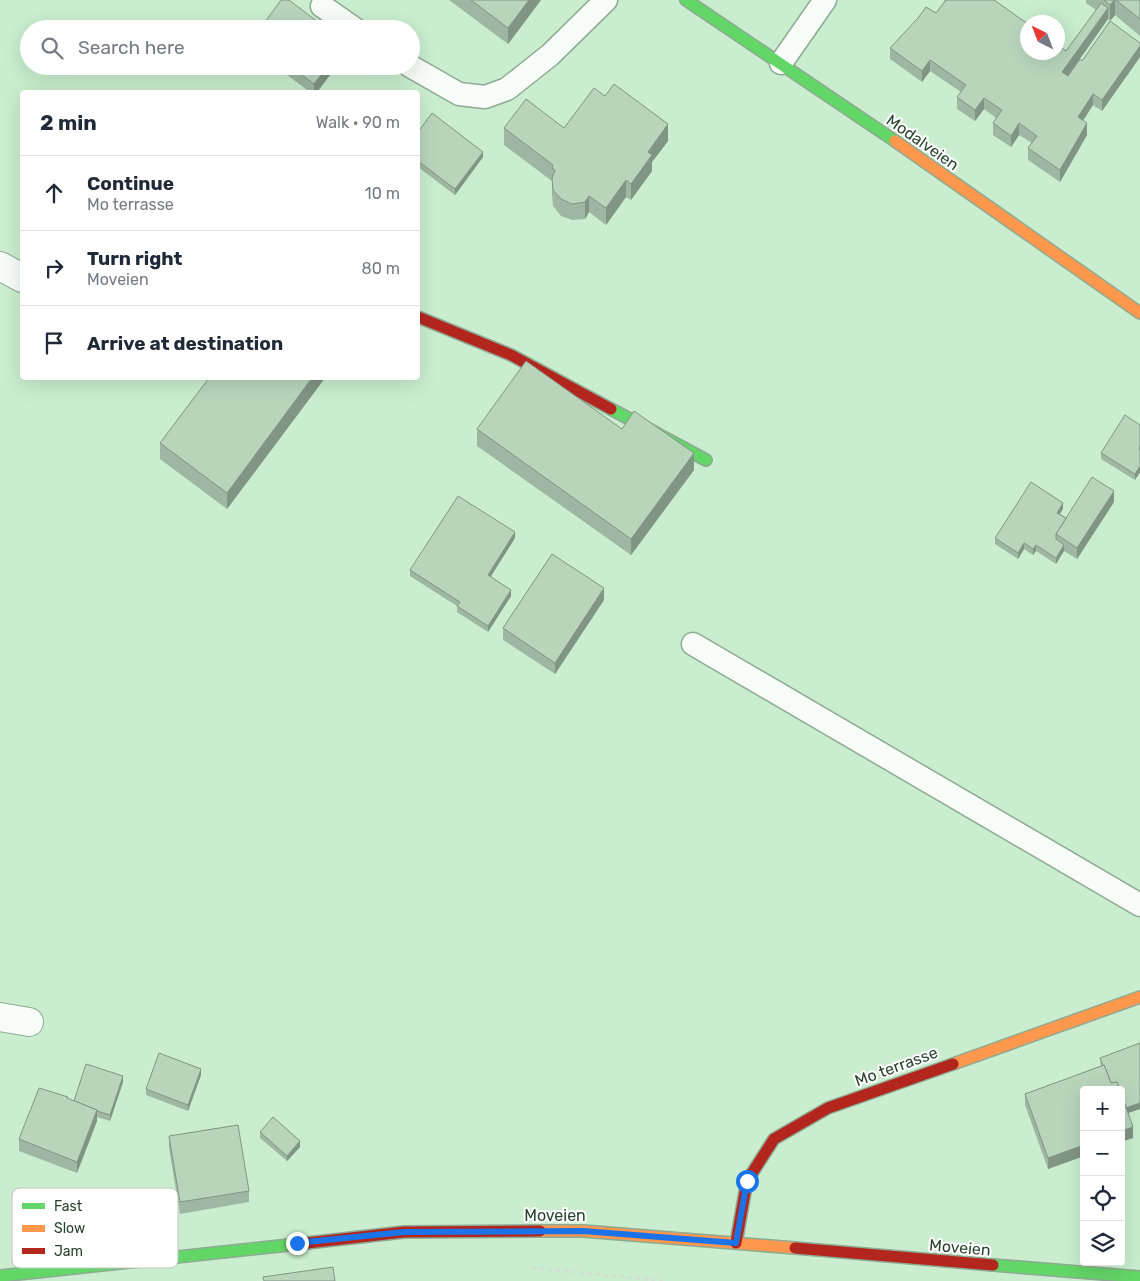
<!DOCTYPE html>
<meta charset="utf-8">
<style>
body{margin:0;font-family:Rubik,sans-serif;background:#f6f6f7;color:#1f2937}
.controls{position:absolute;right:15px;bottom:15px;display:grid;overflow:hidden;border-radius:5px;box-shadow:0 5px 20px #0002}
.controls button{width:45px;height:45px;display:grid;place-items:center;padding:0;border:0;border-bottom:1px solid #e0e1e3;background:#fff;color:#1f2937;font:25px sans-serif}
.compass{position:absolute;left:1020px;top:15px;width:45px;height:45px;border-radius:50%;background:#fff;box-shadow:0 5px 20px #0002;rotate:318deg}
.stop{position:absolute;width:15px;height:15px;margin:-11px;border:4px solid #1a73e8;border-radius:50%;background:#fff}
.stop.end{background:#1a73e8;border-color:#fff;box-shadow:0 1px 5px #0008}
.list{margin:0;padding:0;list-style:none}
h2{display:flex;justify-content:space-between;align-items:center;height:65px;margin:0;padding:0 20px;font-size:21px}
h2 small{font-size:16px;font-weight:400;color:#747a83}
.list li{display:grid;grid-template-columns:32px 1fr auto;gap:15px;align-items:center;box-sizing:border-box;height:75px;padding:0 20px;border-top:1px solid #e0e1e3}
.list b{display:block;font-size:19px;white-space:nowrap}
.list p{margin:0;font-size:16px;white-space:nowrap;color:#747a83}
.list em{font-size:16px;font-style:normal;color:#747a83}
.icon{flex:none;width:28px;height:28px;fill:none;stroke:currentColor;stroke-width:2;stroke-linecap:round;stroke-linejoin:round}
.map{position:relative;flex:none;width:1140px;height:1281px;overflow:hidden}
.search{position:absolute;background:#fff;box-shadow:0 5px 20px #0002;left:20px;top:20px;width:400px;height:55px;display:flex;align-items:center;gap:12px;box-sizing:border-box;padding:0 18px;border-radius:28px;color:#747a83;font-size:19px}
.panel{position:absolute;background:#fff;box-shadow:0 5px 20px #0002;left:20px;top:90px;width:400px;height:290px;border-radius:5px}
.map>svg:first-child{display:block}
.lines{fill:none;stroke-linecap:round;stroke-linejoin:round}
.lane-casing{stroke:#8eaa93;stroke-width:25}
.street-casing{stroke:#8eaa93;stroke-width:30}
.fast-casing{stroke:#8eaa93;stroke-width:14}
.slow-casing{stroke:#8eaa93;stroke-width:14}
.jam-casing{stroke:#8eaa93;stroke-width:14}
.path{stroke:#d2ddd3;stroke-width:3;stroke-dasharray:4 4;stroke-linecap:butt}
.lane{stroke:#f7fcf8;stroke-width:22}
.street{stroke:#f7fcf8;stroke-width:28}
.fast{stroke:#63d668;stroke-width:11}
.slow{stroke:#ff974d;stroke-width:11}
.jam{stroke:#b3261e;stroke-width:11}
.wall{fill:#9eb7a2}
.shaded-wall{fill:#819584}
.building{fill:#b8d5bc;stroke:#819584}
.route{stroke:#1a73e8;stroke-width:6}
.labels{text-anchor:middle;stroke-width:4;stroke-linejoin:round;paint-order:stroke}
.street-label{font-size:16px;fill:#28432c;stroke:#fff}
.key{fill:#fff;stroke:#bec7c0;stroke-width:1}
.key-label{font-size:14px;fill:#28432c}
</style>
<div class="map">
<svg width="1140" height="1281" viewBox="0 0 1140 1281">
<rect width="100%" height="100%" fill="#c9edce"/>
<g class="lines">
<defs>
<g id="lane">
<polyline points="322,6 355,29"/>
<polyline points="781,63 825,0"/>
<polyline points="410,66 459,94 485,97 507,89 550,55 606,0"/>
<polyline points="693,644 1140,905"/>
</g>
<g id="street">
<polyline points="0,266 22,278"/>
<polyline points="0,1017 29,1022"/>
</g>
<g id="fast">
<polyline points="686,0 895,141"/>
<polyline points="611,409 706,460"/>
<polyline points="993,1265 1140,1277"/>
<polyline points="0,1276 307,1243"/>
</g>
<g id="slow">
<polyline points="895,141 1140,313"/>
<polyline points="953,1064 1140,997"/>
<polyline points="540,1231 583,1231 795,1248"/>
</g>
<g id="jam">
<polyline points="418,317 511,355 611,409"/>
<polyline points="307,1243 404,1232 540,1231"/>
<polyline points="736,1243 747,1181 774,1139 828,1108 953,1064"/>
<polyline points="795,1248 993,1265"/>
</g>
</defs>
<!-- lane casing -->
<use href="#lane" class="lane-casing"/>
<!-- street casing -->
<use href="#street" class="street-casing"/>
<!-- fast casing -->
<use href="#fast" class="fast-casing"/>
<!-- slow casing -->
<use href="#slow" class="slow-casing"/>
<!-- jam casing -->
<use href="#jam" class="jam-casing"/>
<!-- path -->
<polyline class="path" points="532,1268 666,1281"/>
<!-- lane -->
<use href="#lane" class="lane"/>
<!-- street -->
<use href="#street" class="street"/>
<!-- fast -->
<use href="#fast" class="fast"/>
<!-- slow -->
<use href="#slow" class="slow"/>
<!-- jam -->
<use href="#jam" class="jam"/>
</g>
<!-- wall -->
<g class="wall">
<polygon points="449,0 541,0 508,44"/>
<polygon points="944,0 994,0 1066,51 1096,10 1086,3 1086,0 1140,0 1140,36 1115,15 1110,21 1108,19 1080,59 1082,61 1140,43 1140,57 1102,111 1093,105 1083,121 1087,135 1060,182 1028,160 1028,148 1032,143 1019,135 1011,147 993,135 993,123 996,118 984,109 975,121 957,109 957,97 961,92 930,71 922,82 890,59 890,48 936,13 945,1"/>
<polygon points="275,66 337,66 317,92 310,92"/>
<polygon points="504,128 564,128 668,141 652,162 652,171 631,200 626,197 606,225 589,212 585,219 572,220 561,216 553,206 552,195 552,181 504,145"/>
<polygon points="418,132 483,157 455,195 418,167"/>
<polygon points="209,378 325,378 227,509 160,459 160,443"/>
<polygon points="1140,425 1140,472 1135,480 1101,459 1101,453"/>
<polygon points="477,429 622,429 694,470 631,555 477,446"/>
<polygon points="1114,502 1077,559 1064,551 1056,564 1036,551 1033,555 1024,549 1018,559 995,544 995,538 1063,509 1060,514 1066,518"/>
<polygon points="515,538 490,577 511,596 488,632 457,612 457,606 410,576 410,570"/>
<polygon points="604,600 555,674 503,640 503,628"/>
<polygon points="1140,1043 1140,1109 1128,1113 1133,1138 1084,1090 1084,1156 1048,1169 1025,1105 1025,1094 1101,1066 1100,1058"/>
<polygon points="201,1075 188,1111 146,1095 146,1089"/>
<polygon points="123,1082 110,1121 97,1117 97,1121 77,1173 19,1151 19,1139 68,1099 74,1101"/>
<polygon points="260,1132 300,1147 287,1161 260,1138"/>
<polygon points="169,1136 249,1191 249,1202 180,1214 169,1148"/>
</g>
<!-- shaded-wall -->
<g class="shaded-wall">
<polygon points="529,0 541,0 508,44 508,28"/>
<polygon points="1114,0 1115,0 1115,15 1110,21 1110,5"/>
<polygon points="1108,8 1108,19 1062,84 1062,72"/>
<polygon points="1140,46 1140,57 1102,111 1102,100"/>
<polygon points="930,60 930,71 922,82 922,71"/>
<polygon points="328,66 337,66 317,92 314,92 314,84"/>
<polygon points="1093,94 1093,105 1078,128 1078,117"/>
<polygon points="984,98 984,109 975,121 975,110"/>
<polygon points="1019,123 1019,135 1011,147 1011,136"/>
<polygon points="1087,123 1087,135 1060,182 1060,170"/>
<polygon points="668,124 668,141 652,162 652,171 631,200 631,184 648,152"/>
<polygon points="483,152 483,157 455,195 455,189"/>
<polygon points="626,180 626,197 606,225 606,208"/>
<polygon points="589,196 589,212 585,219 585,202"/>
<polygon points="312,378 325,378 227,509 227,493"/>
<polygon points="694,453 694,470 631,555 631,539"/>
<polygon points="1140,466 1140,472 1135,480 1135,474"/>
<polygon points="1114,491 1114,502 1077,559 1077,548"/>
<polygon points="1063,503 1063,509 1057,518 1057,513"/>
<polygon points="515,532 515,538 488,581 488,575"/>
<polygon points="1024,543 1024,549 1018,559 1018,553"/>
<polygon points="1036,545 1036,551 1033,555 1033,549"/>
<polygon points="1064,545 1064,551 1056,564 1056,558"/>
<polygon points="604,588 604,600 555,674 555,663"/>
<polygon points="511,590 511,596 488,632 488,626"/>
<polygon points="201,1069 201,1075 188,1111 188,1105"/>
<polygon points="123,1076 123,1082 110,1121 110,1115"/>
<polygon points="1140,1103 1140,1109 1125,1114 1125,1108"/>
<polygon points="97,1110 97,1121 77,1173 77,1162"/>
<polygon points="1133,1127 1133,1138 1121,1142 1121,1131"/>
<polygon points="300,1141 300,1147 287,1161 287,1156"/>
<polygon points="1084,1145 1084,1156 1048,1169 1048,1158"/>
</g>
<!-- building -->
<g class="building">
<polygon points="281,0 289,0 327,29 260,29"/>
<polygon points="471,0 529,0 508,28"/>
<polygon points="946,0 994,0 1028,24 1028,52 1058,52 1058,45 1066,51 1101,3 1108,8 1062,72 1068,76 1080,59 1082,61 1110,21 1140,43 1140,46 1102,100 1093,94 1078,117 1087,123 1060,170 1028,148 1037,136 1019,123 1011,136 993,123 1002,110 984,98 975,110 957,97 966,85 930,60 922,71 890,48 918,18 926,7 936,13"/>
<polygon points="1104,0 1114,0 1110,5"/>
<polygon points="1116,0 1140,0 1140,19"/>
<polygon points="290,66 328,66 314,84"/>
<polygon points="614,84 668,124 648,152 652,155 631,184 626,180 606,208 589,196 585,202 572,204 561,199 553,190 552,178 555,170 552,168 553,165 504,128 526,99 564,128 594,88 605,96"/>
<polygon points="432,113 483,152 455,189 418,161 418,132"/>
<polygon points="526,361 622,429 634,411 694,453 631,539 477,429"/>
<polygon points="209,378 312,378 227,493 160,443"/>
<polygon points="1125,415 1140,425 1140,446 1139,449 1140,450 1140,466 1135,474 1101,453"/>
<polygon points="1092,477 1114,491 1077,548 1056,534"/>
<polygon points="1031,482 1063,503 1057,513 1066,518 1056,534 1056,539 1064,545 1056,558 1036,545 1033,549 1024,543 1018,553 995,538"/>
<polygon points="458,496 515,532 488,575 511,590 488,626 457,606 460,602 410,570"/>
<polygon points="552,554 604,588 555,663 503,628"/>
<polygon points="1140,1043 1140,1103 1126,1108 1121,1093 1121,1090 1120,1090 1117,1082 1111,1083 1104,1065 1103,1066 1100,1058"/>
<polygon points="159,1053 201,1069 188,1105 146,1089"/>
<polygon points="86,1064 123,1076 110,1115 97,1111 97,1110 74,1101"/>
<polygon points="1104,1065 1111,1083 1117,1082 1120,1090 1084,1090 1084,1145 1048,1158 1025,1094"/>
<polygon points="39,1088 68,1097 67,1098 97,1110 77,1162 19,1139"/>
<polygon points="1121,1093 1133,1127 1121,1131"/>
<polygon points="273,1117 300,1141 287,1156 260,1132"/>
<polygon points="238,1125 249,1191 180,1202 169,1136"/>
<polygon points="333,1267 335,1281 264,1281 263,1277"/>
</g>
<g class="lines">
<!-- route -->
<polyline class="route" points="297,1243 404,1232 583,1231 736,1243 747,1181"/>
</g>
<g class="labels">
<!-- street labels -->
<g class="street-label">
<text transform="translate(923 142) rotate(35)" y="6">Modalveien</text>
<text transform="translate(896 1066) rotate(-20)" y="6">Mo terrasse</text>
<text x="555" y="1221">Moveien</text>
<text transform="translate(960 1247) rotate(5)" y="6">Moveien</text>
</g>
</g>
<!-- legend -->
<rect x="12" y="1188" width="166" height="80" rx="8" class="key"/>
<rect x="22" y="1203" width="23" height="6" fill="#63d668"/>
<rect x="22" y="1225" width="23" height="7" fill="#ff974d"/>
<rect x="22" y="1248" width="23" height="6" fill="#b3261e"/>
<g class="key-label">
<text x="54" y="1211">Fast</text>
<text x="54" y="1233">Slow</text>
<text x="54" y="1256">Jam</text>
</g>
</svg>
<div class="controls">
<button>+</button>
<button>−</button>
<button><svg class="icon" aria-label="locate" viewBox="0 0 24 24"><circle cx="12" cy="12" r="6"/><path d="M12 2v4M12 18v4M2 12h4M18 12h4"/></svg></button>
<button><svg class="icon" aria-label="layers" viewBox="0 0 24 24"><path d="M12 4l9 5-9 5-9-5zM3 14l9 5 9-5"/></svg></button>
</div>
<svg class="compass" viewBox="-18 -18 36 36"><path d="M0-13l5 13h-10z" fill="#e53935"/><path d="M0 13l5-13h-10z" fill="#747a83"/></svg>
<div class="stop" style="left:747px;top:1181px"></div>
<div class="stop end" style="left:297px;top:1243px"></div>
<div class="search"><svg class="icon" aria-label="search" viewBox="0 0 24 24"><circle cx="10" cy="10" r="6"/><path d="M15 15l6 6"/></svg>Search here</div>
<section class="panel">
<h2>2 min<small>Walk · 90 m</small></h2>
<ul class="list">
<li><svg class="icon" aria-label="ahead" viewBox="0 0 24 24"><path d="M12 20V5M6 11l6-6 6 6"/></svg><div><b>Continue</b><p>Mo terrasse</p></div><em>10 m</em></li>
<li><svg class="icon" aria-label="right" viewBox="0 0 24 24"><path d="M7 20v-9h11M14 6l5 5-5 5"/></svg><div><b>Turn right</b><p>Moveien</p></div><em>80 m</em></li>
<li><svg class="icon" aria-label="arrive" viewBox="0 0 24 24"><path d="M6 21V4h12l-3 4 3 4H6"/></svg><div><b>Arrive at destination</b></div></li>
</ul>
</section>
</div>
